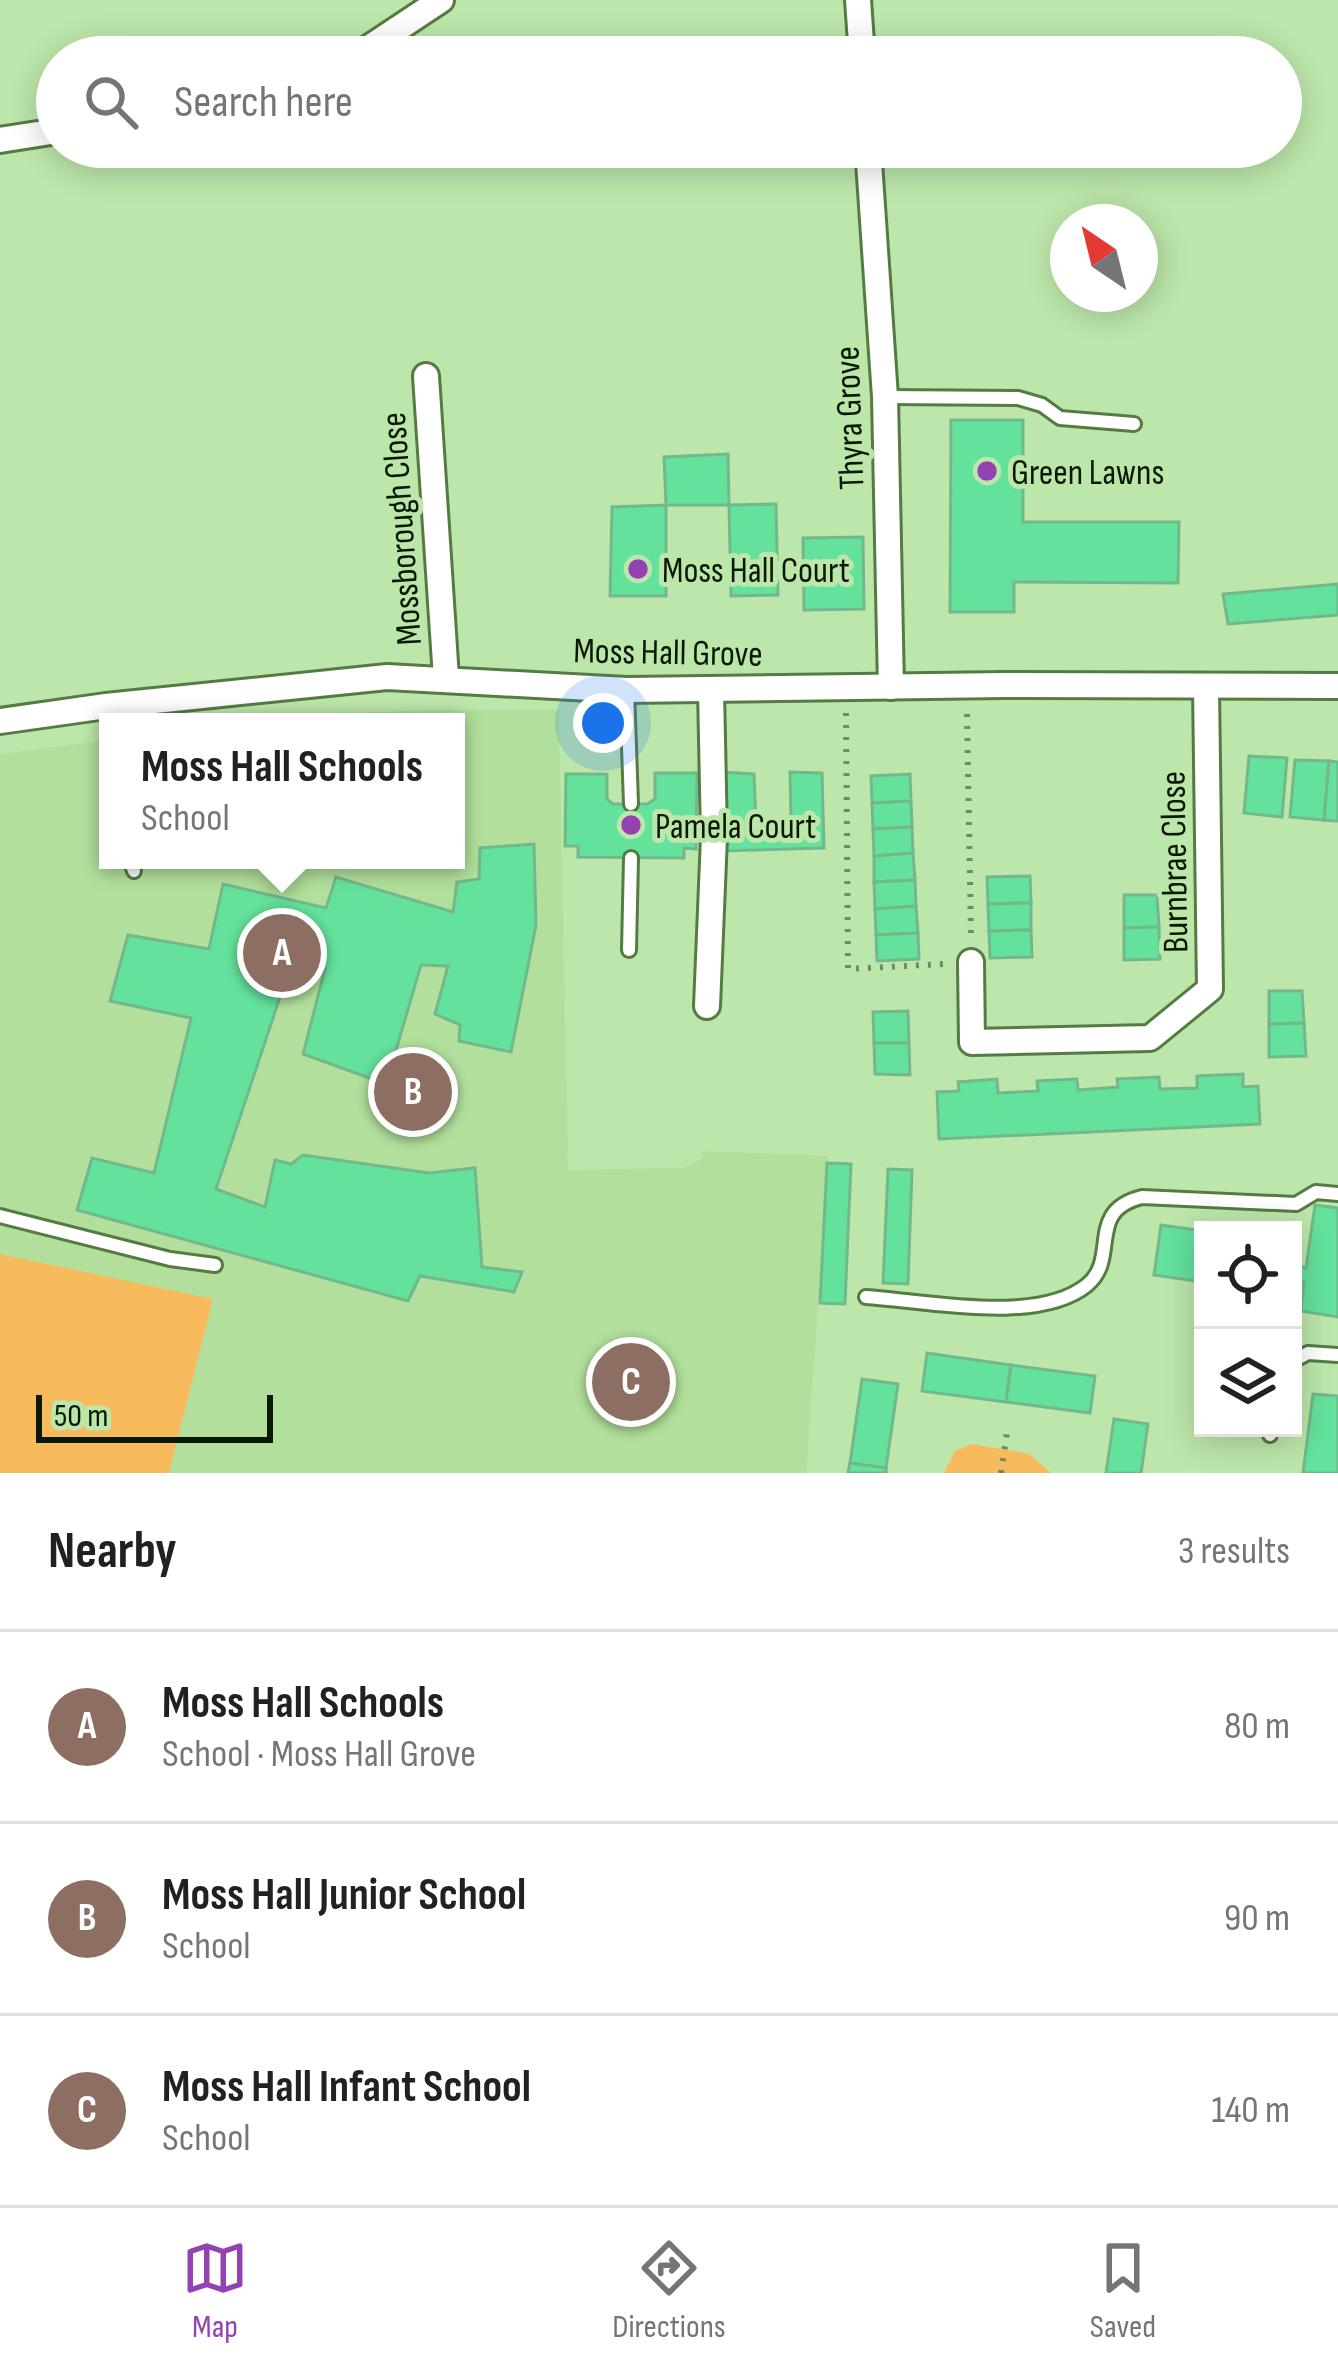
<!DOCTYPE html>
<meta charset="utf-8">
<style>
body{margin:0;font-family:"Sofia Sans Condensed",sans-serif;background:#f2f2f2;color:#202124}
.controls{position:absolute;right:36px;bottom:36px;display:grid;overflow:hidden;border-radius:0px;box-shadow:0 6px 30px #0003}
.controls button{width:108px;height:108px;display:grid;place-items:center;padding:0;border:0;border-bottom:3px solid #e0e0e0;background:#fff;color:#202124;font:60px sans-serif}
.compass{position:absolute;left:1050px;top:204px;width:108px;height:108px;border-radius:50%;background:#fff;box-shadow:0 6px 30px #0003;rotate:325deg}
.scale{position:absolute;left:36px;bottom:30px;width:237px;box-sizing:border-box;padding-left:12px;border:6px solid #0a1903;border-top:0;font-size:33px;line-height:42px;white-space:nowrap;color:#0a1903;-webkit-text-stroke:9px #bde7aa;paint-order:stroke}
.you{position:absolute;left:603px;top:723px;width:42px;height:42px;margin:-30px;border:9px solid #fff;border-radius:50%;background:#1a73e8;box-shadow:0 0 0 18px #1a73e833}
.badge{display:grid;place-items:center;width:78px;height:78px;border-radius:50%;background:#9442b1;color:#fff;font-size:39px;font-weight:700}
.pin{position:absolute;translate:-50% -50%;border:6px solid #fff;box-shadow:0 3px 12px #0006}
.popup{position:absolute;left:99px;top:713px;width:366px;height:156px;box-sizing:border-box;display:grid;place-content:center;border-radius:0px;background:#fff;filter:drop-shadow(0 3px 9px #0005);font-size:39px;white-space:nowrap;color:#757577}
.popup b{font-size:45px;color:#202124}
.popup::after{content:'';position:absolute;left:50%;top:100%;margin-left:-24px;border:24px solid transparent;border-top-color:#fff}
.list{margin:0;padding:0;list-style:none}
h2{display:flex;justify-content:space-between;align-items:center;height:156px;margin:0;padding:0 48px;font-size:51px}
h2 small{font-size:39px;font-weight:400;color:#757577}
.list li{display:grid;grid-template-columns:78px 1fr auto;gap:36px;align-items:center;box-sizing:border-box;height:192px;padding:0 48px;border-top:3px solid #e0e0e0}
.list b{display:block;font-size:45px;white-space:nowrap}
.list p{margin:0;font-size:39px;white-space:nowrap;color:#757577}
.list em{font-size:39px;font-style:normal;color:#757577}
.icon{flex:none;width:66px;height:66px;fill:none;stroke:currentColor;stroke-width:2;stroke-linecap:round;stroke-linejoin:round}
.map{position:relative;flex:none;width:1338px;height:1473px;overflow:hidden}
.search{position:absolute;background:#fff;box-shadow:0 6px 30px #0003;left:36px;right:36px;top:36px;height:132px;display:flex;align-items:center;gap:30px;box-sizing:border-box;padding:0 42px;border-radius:66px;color:#757577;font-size:45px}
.sheet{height:732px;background:#fff}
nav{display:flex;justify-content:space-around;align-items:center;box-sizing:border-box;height:168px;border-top:3px solid #e0e0e0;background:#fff;font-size:33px;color:#757577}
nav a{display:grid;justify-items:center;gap:6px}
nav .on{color:#9442b1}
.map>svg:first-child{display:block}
.built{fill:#b2e09c}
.green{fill:#f7ba5c}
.building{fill:#64e29b;stroke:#73b88d;stroke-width:3}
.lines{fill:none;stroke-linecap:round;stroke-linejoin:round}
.service-casing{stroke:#557b43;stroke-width:18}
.minor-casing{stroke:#557b43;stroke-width:30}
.path{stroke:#6f8d61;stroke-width:6;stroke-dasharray:3 9;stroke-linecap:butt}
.service{stroke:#fff;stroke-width:12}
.minor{stroke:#fff;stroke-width:24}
.poi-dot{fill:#9442b1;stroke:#bde7aa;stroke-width:4.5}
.labels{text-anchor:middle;stroke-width:10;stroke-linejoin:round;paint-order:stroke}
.street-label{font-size:36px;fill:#0a1903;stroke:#bde7aa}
.poi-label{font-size:36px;fill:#0a1903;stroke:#bde7aa;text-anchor:start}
</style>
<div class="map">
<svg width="1338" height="1473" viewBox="0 0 1338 1473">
<rect width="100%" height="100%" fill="#bde7aa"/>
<!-- built -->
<polygon class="built" points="438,710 559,710 568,1170 683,1168 703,1158 703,1151 829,1156 806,1473 0,1473 0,754 108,740 108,860 456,860 456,722 240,722 302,714"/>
<!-- green -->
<g class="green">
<polygon points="0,1254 213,1299 169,1473 0,1473"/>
<polygon points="972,1444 1029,1454 1051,1473 944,1473 955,1451"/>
</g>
<!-- building -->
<g class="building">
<polygon points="951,420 1023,420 1023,522 1179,522 1178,583 1014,582 1014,612 950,612"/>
<polygon points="728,454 729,505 666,505 664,457"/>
<polygon points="776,504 778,595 731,596 729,505"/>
<polygon points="666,505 666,596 610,596 612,507"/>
<polygon points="863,537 864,609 804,610 803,538"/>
<polygon points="1338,584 1338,615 1228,624 1223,594"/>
<polygon points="1249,756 1287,758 1282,817 1244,813"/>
<polygon points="1295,760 1329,761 1324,820 1290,817"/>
<polygon points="1329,761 1338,762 1338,821 1324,820"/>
<polygon points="722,772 754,774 756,823 791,821 790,772 822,773 824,848 721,851"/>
<polygon points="655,773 697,773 696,849 684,848 684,858 578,857 578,846 565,846 566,774 607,774 607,799 613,804 647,804 655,799"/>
<polygon points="910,774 911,801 872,803 871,776"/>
<polygon points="911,801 912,827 873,829 872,803"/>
<polygon points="912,827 913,853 874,856 873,829"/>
<polygon points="534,844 536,925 511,1052 459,1041 460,1025 435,1014 448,966 421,965 386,1084 303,1054 325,969 291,964 216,1189 265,1207 275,1160 291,1164 303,1155 429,1173 475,1168 482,1267 522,1272 514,1292 420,1276 408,1301 77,1210 92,1158 154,1173 191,1018 110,1001 128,935 209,949 223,884 326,908 336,877 453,912 457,882 479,879 480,848"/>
<polygon points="913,853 915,880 874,882 874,856"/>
<polygon points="1030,876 1031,903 988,904 987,877"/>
<polygon points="915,880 916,906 875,909 874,882"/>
<polygon points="1124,895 1157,895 1159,927 1124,928"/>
<polygon points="1031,903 1031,930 989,931 988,904"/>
<polygon points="916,906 918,933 876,935 875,909"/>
<polygon points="1159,927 1160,959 1124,960 1124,928"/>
<polygon points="1031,930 1032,957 990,958 989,931"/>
<polygon points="918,933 919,959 877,961 876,935"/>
<polygon points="1269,991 1302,991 1304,1023 1269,1024"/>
<polygon points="908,1011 909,1043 874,1043 873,1012"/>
<polygon points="1304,1023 1306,1056 1269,1057 1269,1024"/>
<polygon points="874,1043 909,1043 910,1075 875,1074"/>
<polygon points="1243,1074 1243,1087 1258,1086 1260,1124 939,1139 937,1092 959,1091 958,1082 997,1079 998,1093 1038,1091 1037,1081 1077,1079 1078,1090 1118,1087 1117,1079 1159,1077 1160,1089 1197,1088 1197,1076"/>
<polygon points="827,1163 851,1164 845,1304 820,1303"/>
<polygon points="888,1169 912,1170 908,1284 883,1283"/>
<polygon points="1315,1205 1338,1208 1338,1317 1301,1311 1304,1282 1293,1281 1293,1264 1306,1268"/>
<polygon points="1161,1225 1203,1231 1203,1282 1154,1275"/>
<polygon points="927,1353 1011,1365 1006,1402 922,1391"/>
<polygon points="1011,1365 1095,1376 1090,1413 1006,1402"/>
<polygon points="862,1379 898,1384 886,1468 850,1463"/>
<polygon points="1313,1394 1338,1396 1338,1473 1303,1473"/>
<polygon points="1114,1419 1148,1424 1141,1473 1106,1473"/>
<polygon points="850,1463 886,1468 886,1473 848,1473"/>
</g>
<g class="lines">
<defs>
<g id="service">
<polyline points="885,397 1018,398 1042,405 1060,418 1134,424"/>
<polyline points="627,690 631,804"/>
<polyline points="130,860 134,871"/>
<polyline points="629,950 631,858"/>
<polyline points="0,1216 170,1259 215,1265"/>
<path d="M866,1297C927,1301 1038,1325 1087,1285C1120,1258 1085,1211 1142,1197L1296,1204L1316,1192L1338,1194"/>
<polyline points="1293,1361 1308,1353 1338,1355"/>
<polyline points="1270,1435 1271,1428"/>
</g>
<g id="minor">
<polyline points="858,0 862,57"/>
<polyline points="355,57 441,0"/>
<polyline points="0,140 57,131"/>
<polyline points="868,147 885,397 891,687"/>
<polyline points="426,376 446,678"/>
<polyline points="0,721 106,706 387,677 627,690 1005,685 1338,686"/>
<polyline points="971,962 972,1042 1150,1038 1210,989 1206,687"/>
<polyline points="707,1006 714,837 711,690"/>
</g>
</defs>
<!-- service casing -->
<use href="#service" class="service-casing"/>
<!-- minor casing -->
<use href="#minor" class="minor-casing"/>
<!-- path -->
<g class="path">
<polyline points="846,713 848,969 944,964"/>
<polyline points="967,714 971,934"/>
<polyline points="1001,1473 1007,1432"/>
</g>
<!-- service -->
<use href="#service" class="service"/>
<!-- minor -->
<use href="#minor" class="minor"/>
</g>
<!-- markers -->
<g class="poi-dot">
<circle cx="987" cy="471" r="12"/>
<circle cx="638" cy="569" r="12"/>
<circle cx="631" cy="825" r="12"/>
</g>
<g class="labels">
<!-- street labels -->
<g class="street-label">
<text transform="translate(848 418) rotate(-92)" y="13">Thyra Grove</text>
<text transform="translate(400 529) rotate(-94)" y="13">Mossborough Close</text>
<text transform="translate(668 651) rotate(1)" y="13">Moss Hall Grove</text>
<text transform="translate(1173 862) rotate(-91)" y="13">Burnbrae Close</text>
</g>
<!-- poi labels -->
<g class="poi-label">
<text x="1011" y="484">Green Lawns</text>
<text x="662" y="582">Moss Hall Court</text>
<text x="655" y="838">Pamela Court</text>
</g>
</g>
</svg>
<div class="controls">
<button><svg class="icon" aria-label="locate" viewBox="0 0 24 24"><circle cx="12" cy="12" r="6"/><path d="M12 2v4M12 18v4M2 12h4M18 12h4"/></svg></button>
<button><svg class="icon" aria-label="layers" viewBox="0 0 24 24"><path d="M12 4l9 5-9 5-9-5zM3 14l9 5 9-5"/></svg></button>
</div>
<svg class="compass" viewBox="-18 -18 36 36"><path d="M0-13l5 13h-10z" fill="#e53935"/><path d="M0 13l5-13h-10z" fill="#757577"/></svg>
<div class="scale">50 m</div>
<div class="you"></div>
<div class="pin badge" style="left:282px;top:953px;background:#8d6e63">A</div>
<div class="popup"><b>Moss Hall Schools</b>School</div>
<div class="pin badge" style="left:413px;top:1092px;background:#8d6e63">B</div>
<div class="pin badge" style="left:631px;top:1382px;background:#8d6e63">C</div>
<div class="search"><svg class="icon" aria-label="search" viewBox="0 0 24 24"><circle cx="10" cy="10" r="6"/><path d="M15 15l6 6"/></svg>Search here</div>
</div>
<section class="sheet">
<h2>Nearby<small>3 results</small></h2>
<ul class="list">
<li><span class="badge" style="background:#8d6e63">A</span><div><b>Moss Hall Schools</b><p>School · Moss Hall Grove</p></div><em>80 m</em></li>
<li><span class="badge" style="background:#8d6e63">B</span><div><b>Moss Hall Junior School</b><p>School</p></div><em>90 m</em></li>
<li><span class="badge" style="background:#8d6e63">C</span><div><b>Moss Hall Infant School</b><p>School</p></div><em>140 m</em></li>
</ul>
</section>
<nav>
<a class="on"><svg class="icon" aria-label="map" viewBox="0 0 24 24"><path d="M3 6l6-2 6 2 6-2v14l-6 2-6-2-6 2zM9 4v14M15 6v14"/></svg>Map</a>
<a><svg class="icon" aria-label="directions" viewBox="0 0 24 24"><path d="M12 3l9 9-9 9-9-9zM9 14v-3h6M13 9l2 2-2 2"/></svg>Directions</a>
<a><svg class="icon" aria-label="saved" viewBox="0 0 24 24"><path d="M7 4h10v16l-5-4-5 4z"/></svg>Saved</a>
</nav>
